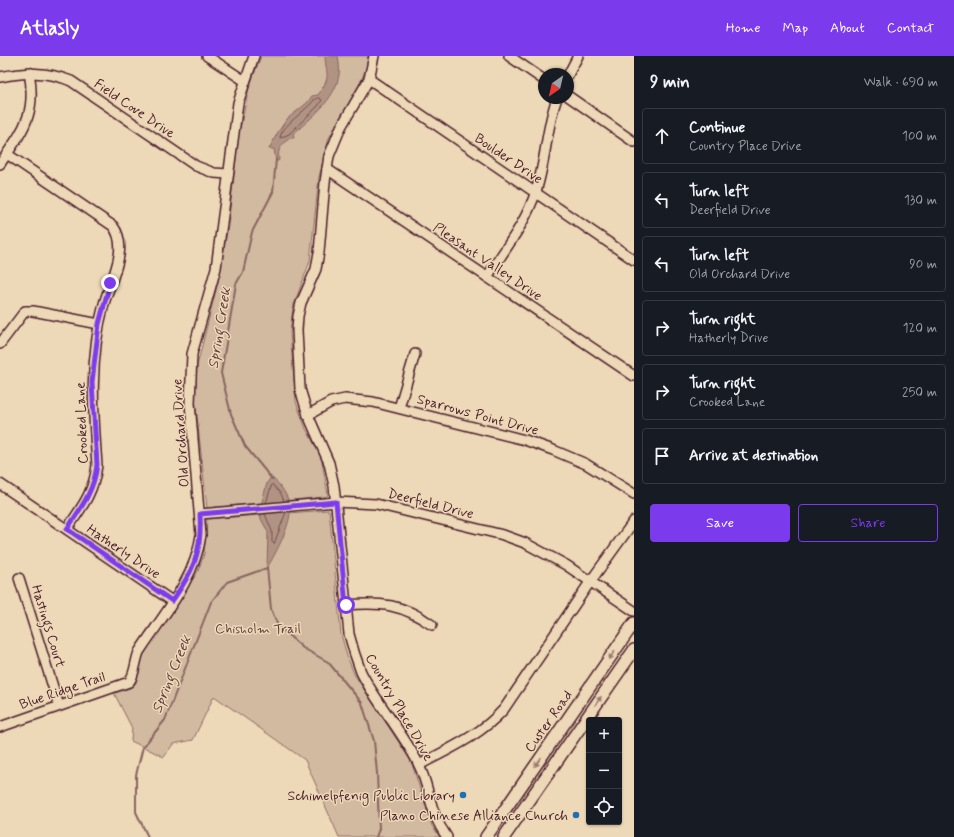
<!DOCTYPE html>
<meta charset="utf-8">
<style>
body{margin:0;font-family:Mynerve,sans-serif;background:#242831;color:#f1f3f6}
.controls{position:absolute;right:12px;bottom:12px;display:grid;overflow:hidden;border-radius:4px;box-shadow:0 1px 3px #0004}
.controls button{width:36px;height:36px;display:grid;place-items:center;padding:0;border:0;border-bottom:1px solid #363941;background:#171b24;color:#f1f3f6;font:20px sans-serif}
.compass{position:absolute;left:538px;top:12px;width:36px;height:36px;border-radius:50%;background:#171b24;box-shadow:0 1px 3px #0004;rotate:214deg}
.stop{position:absolute;width:12px;height:12px;margin:-9px;border:3px solid #7c3aed;border-radius:50%;background:#fff}
.stop.end{background:#7c3aed;border-color:#fff;box-shadow:0 1px 4px #0008}
.list{margin:0;padding:0;list-style:none}
h2{display:flex;justify-content:space-between;align-items:center;height:52px;margin:0;padding:0 16px;font-size:17px}
h2 small{font-size:13px;font-weight:400;color:#9ea1a6}
.list li{display:grid;grid-template-columns:26px 1fr auto;gap:12px;align-items:center;box-sizing:border-box;height:56px;margin:0 8px 8px;padding:0 8px;border:1px solid #363941;border-radius:4px}
.list b{display:block;font-size:15px;white-space:nowrap}
.list p{margin:0;font-size:13px;white-space:nowrap;color:#9ea1a6}
.list em{font-size:13px;font-style:normal;color:#9ea1a6}
.actions{display:flex;gap:8px;padding:12px 16px}
.actions a{flex:1;padding:9px 0;border:1px solid #7c3aed;border-radius:4px;text-align:center;font-size:14px;color:#7c3aed}
.actions .main{background:#7c3aed;color:#fff}
.icon{flex:none;width:22px;height:22px;fill:none;stroke:currentColor;stroke-width:2;stroke-linecap:round;stroke-linejoin:round}
.map{position:relative;flex:none;width:634px;height:781px;overflow:hidden}
header{display:flex;align-items:center;gap:24px;box-sizing:border-box;height:56px;padding:0 20px;background:#7c3aed;color:#fff}
header strong{font-size:19px}
nav{display:flex;gap:22px;margin-inline-start:auto;font-size:14px}
main{display:flex}
aside{flex:1;background:#171b24}
.map>svg:first-child{display:block}
.green{fill:#d2baa0;stroke:#8e6c66}
.water{fill:#b19383;stroke:#886560}
.lines{fill:none;stroke-linecap:round;stroke-linejoin:round}
.shore{stroke:#734d4e;stroke-width:1}
.stream{stroke:#886560;stroke-width:2}
.minor-casing{stroke:#4a1f2b;stroke-width:12}
.major-casing{stroke:#4a1f2b;stroke-width:14}
.minor{stroke:#edd8b7;stroke-width:9}
.major{stroke:#edd8b7;stroke-width:11}
.oneway{fill:#9c7c71}
.route{stroke:#7c3aed;stroke-width:5}
.poi-dot{fill:#1f6fb2;stroke:#edd8b7;stroke-width:1.5}
.labels{text-anchor:middle;stroke-width:3;stroke-linejoin:round;paint-order:stroke}
.street-label{font-size:14px;fill:#4a1f2b;stroke:#edd8b7}
.park-label{font-size:14px;fill:#653e42;stroke:#edd8b7}
.poi-label{font-size:14px;fill:#4a1f2b;stroke:#edd8b7;text-anchor:end}
.water-label{font-size:15px;font-style:italic;fill:#643c41;stroke:#edd8b7}
</style>
<header>
<strong>Atlasly</strong>
<nav><a>Home</a><a>Map</a><a>About</a><a>Contact</a></nav>
</header>
<main>
<div class="map">
<svg width="634" height="781" viewBox="0 0 634 781">
<rect width="100%" height="100%" fill="#edd8b7"/>
<filter id="ink" filterUnits="userSpaceOnUse"><feTurbulence type="fractalNoise" baseFrequency=".025" numOctaves="2"/><feDisplacementMap in="SourceGraphic" scale="8" xChannelSelector="R" yChannelSelector="G"/><feConvolveMatrix kernelMatrix="1 2 1 2 8 2 1 2 1" color-interpolation-filters="sRGB"/></filter>
<g filter="url(#ink)">
<!-- green -->
<g class="green">
<polygon points="261,0 368,0 367,10 360,27 329,82 319,121 310,205 293,251 290,277 296,346 306,373 321,400 328,439 325,441 207,452 195,342 197,310 218,226 228,170 239,77 249,32"/>
<polygon points="329,454 341,578 347,600 354,618 411,705 432,770 440,781 339,781 305,704 214,640 193,684 173,688 164,701 131,685 132,672 114,637 130,632 136,627 143,600 198,515 204,498 207,463"/>
</g>
<!-- water -->
<g class="water">
<path d="M325,0H338C339,6 340,13 339,19C335,44 311,62 293,78L294,82H290C281,89 277,93 279,104L276,106L274,93H269L278,76L287,63L307,47L312,40L318,39C332,18 326,22 325,0Z"/>
<path d="M271,421C280,428 289,440 290,452C292,467 275,499 267,512L268,476L261,463L260,453L267,427Z"/>
</g>
<g class="lines">
<!-- shore -->
<g class="shore">
<path d="M319,42L322,44L318,50L289,78L280,82C280,71 307,54 314,44Z"/>
<polyline points="266,447 272,428 281,438 284,445"/>
<polyline points="265,458 272,475 272,486 274,488 286,456"/>
</g>
<!-- stream -->
<g class="stream">
<polyline points="272,423 245,390 231,358 221,317 236,228 243,216 252,176 273,136 276,103"/>
<polyline points="267,511 271,553 278,570 303,592 328,606 362,647 374,685 377,717 379,773 376,781"/>
<polyline points="148,781 136,756 136,719 143,691 165,664 211,546 227,526 267,512"/>
</g>
<defs>
<g id="minor">
<polyline points="207,0 245,25"/>
<path d="M374,0L369,23L341,71L329,100L325,126L319,196L316,213L301,247L298,260L297,274L300,333L308,359L329,407L334,430L349,578C352,590 356,603 361,616C377,648 402,675 418,707C431,733 428,755 447,781"/>
<polyline points="509,0 544,24"/>
<polyline points="568,19 578,0"/>
<path d="M0,21C26,16 46,15 71,25L196,110L214,117L228,118"/>
<polyline points="369,23 634,204"/>
<polyline points="568,40 634,86"/>
<path d="M7,98L113,170C130,192 110,225 104,248C89,302 93,355 97,409C94,436 82,451 67,473"/>
<path d="M0,108C23,74 37,59 29,16"/>
<polyline points="327,113 634,320"/>
<path d="M487,221C505,193 526,167 536,135C546,105 546,72 557,42"/>
<polyline points="0,288 25,255 33,255 99,268"/>
<polyline points="399,352 415,298"/>
<polyline points="308,359 331,346 345,343 373,346 525,384 553,394 586,408 634,438"/>
<polyline points="0,428 172,545"/>
<polyline points="200,458 336,446 376,448 503,479 525,487 566,509 634,555"/>
<polyline points="19,522 59,650"/>
<path d="M346,549C381,546 403,548 432,569"/>
<path d="M0,671L129,626C135,619 135,606 139,596C163,559 195,524 201,479L190,347L192,298L216,212L238,47L254,0"/>
<path d="M419,709C449,693 481,679 504,653L590,526L634,465"/>
</g>
<g id="major">
<polyline points="486,781 634,567"/>
<polyline points="504,781 634,594"/>
</g>
</defs>
<!-- minor casing -->
<use href="#minor" class="minor-casing"/>
<!-- major casing -->
<use href="#major" class="major-casing"/>
<!-- minor -->
<use href="#minor" class="minor"/>
<!-- major -->
<use href="#major" class="major"/>
</g>
<!-- one-way arrows -->
<defs><path id="oneway-solid" d="M-6-.8H1V-3.2L6.5 0L1 3.2V.8H-6Z"/></defs>
<g class="oneway">
<use href="#oneway-solid" transform="translate(612 599) rotate(125)"/>
<use href="#oneway-solid" transform="translate(598 645) rotate(-55)"/>
<use href="#oneway-solid" transform="translate(538 706) rotate(125)"/>
</g>
</g>
<g class="lines" filter="url(#ink)">
<!-- route -->
<path class="route" d="M110,227L99,268L92,326L97,409C94,435 81,452 67,473L172,545C194,514 202,496 200,458L336,446L346,549"/>
</g>
<!-- markers -->
<g class="poi-dot">
<circle cx="463" cy="739" r="4"/>
<circle cx="576" cy="759" r="4"/>
</g>
<g class="labels">
<!-- street labels -->
<g class="street-label">
<text transform="translate(135 52) rotate(34)" y="5">Field Cove Drive</text>
<text transform="translate(509 102) rotate(34)" y="5">Boulder Drive</text>
<text transform="translate(488 205) rotate(34)" y="5">Pleasant Valley Drive</text>
<text transform="translate(478 358) rotate(15)" y="5">Sparrows Point Drive</text>
<text transform="translate(81 367) rotate(-92)" y="5">Crooked Lane</text>
<text transform="translate(180 377) rotate(-94)" y="5">Old Orchard Drive</text>
<text transform="translate(431 447) rotate(14)" y="5">Deerfield Drive</text>
<text transform="translate(124 495) rotate(34)" y="5">Hatherly Drive</text>
<text transform="translate(49 570) rotate(73)" y="5">Hastings Court</text>
<text transform="translate(62 634) rotate(-19)" y="5">Blue Ridge Trail</text>
<text transform="translate(400 651) rotate(60)" y="5">Country Place Drive</text>
<text transform="translate(548 665) rotate(-55)" y="5">Custer Road</text>
</g>
<!-- park labels -->
<g class="park-label">
<text x="258" y="577">Chisholm Trail</text>
</g>
<!-- poi labels -->
<g class="poi-label">
<text x="455" y="744">Schimelpfenig Public Library</text>
<text x="568" y="764">Plano Chinese Alliance Church</text>
</g>
<!-- water labels -->
<g class="water-label">
<text transform="translate(219 272) rotate(-81)" y="5">Spring Creek</text>
<text transform="translate(171 618) rotate(-68)" y="5">Spring Creek</text>
</g>
</g>
</svg>
<div class="controls">
<button>+</button>
<button>−</button>
<button><svg class="icon" aria-label="locate" viewBox="0 0 24 24"><circle cx="12" cy="12" r="6"/><path d="M12 2v4M12 18v4M2 12h4M18 12h4"/></svg></button>
</div>
<svg class="compass" viewBox="-18 -18 36 36"><path d="M0-13l5 13h-10z" fill="#e53935"/><path d="M0 13l5-13h-10z" fill="#9ea1a6"/></svg>
<div class="stop" style="left:346px;top:549px"></div>
<div class="stop end" style="left:110px;top:227px"></div>
</div>
<aside>
<h2>9 min<small>Walk · 690 m</small></h2>
<ul class="list">
<li><svg class="icon" aria-label="ahead" viewBox="0 0 24 24"><path d="M12 20V5M6 11l6-6 6 6"/></svg><div><b>Continue</b><p>Country Place Drive</p></div><em>100 m</em></li>
<li><svg class="icon" aria-label="left" viewBox="0 0 24 24"><path d="M17 20v-9H6M10 6l-5 5 5 5"/></svg><div><b>Turn left</b><p>Deerfield Drive</p></div><em>130 m</em></li>
<li><svg class="icon" aria-label="left" viewBox="0 0 24 24"><path d="M17 20v-9H6M10 6l-5 5 5 5"/></svg><div><b>Turn left</b><p>Old Orchard Drive</p></div><em>90 m</em></li>
<li><svg class="icon" aria-label="right" viewBox="0 0 24 24"><path d="M7 20v-9h11M14 6l5 5-5 5"/></svg><div><b>Turn right</b><p>Hatherly Drive</p></div><em>120 m</em></li>
<li><svg class="icon" aria-label="right" viewBox="0 0 24 24"><path d="M7 20v-9h11M14 6l5 5-5 5"/></svg><div><b>Turn right</b><p>Crooked Lane</p></div><em>250 m</em></li>
<li><svg class="icon" aria-label="arrive" viewBox="0 0 24 24"><path d="M6 21V4h12l-3 4 3 4H6"/></svg><div><b>Arrive at destination</b></div></li>
</ul>
<div class="actions"><a class="main">Save</a><a>Share</a></div>
</aside>
</main>
